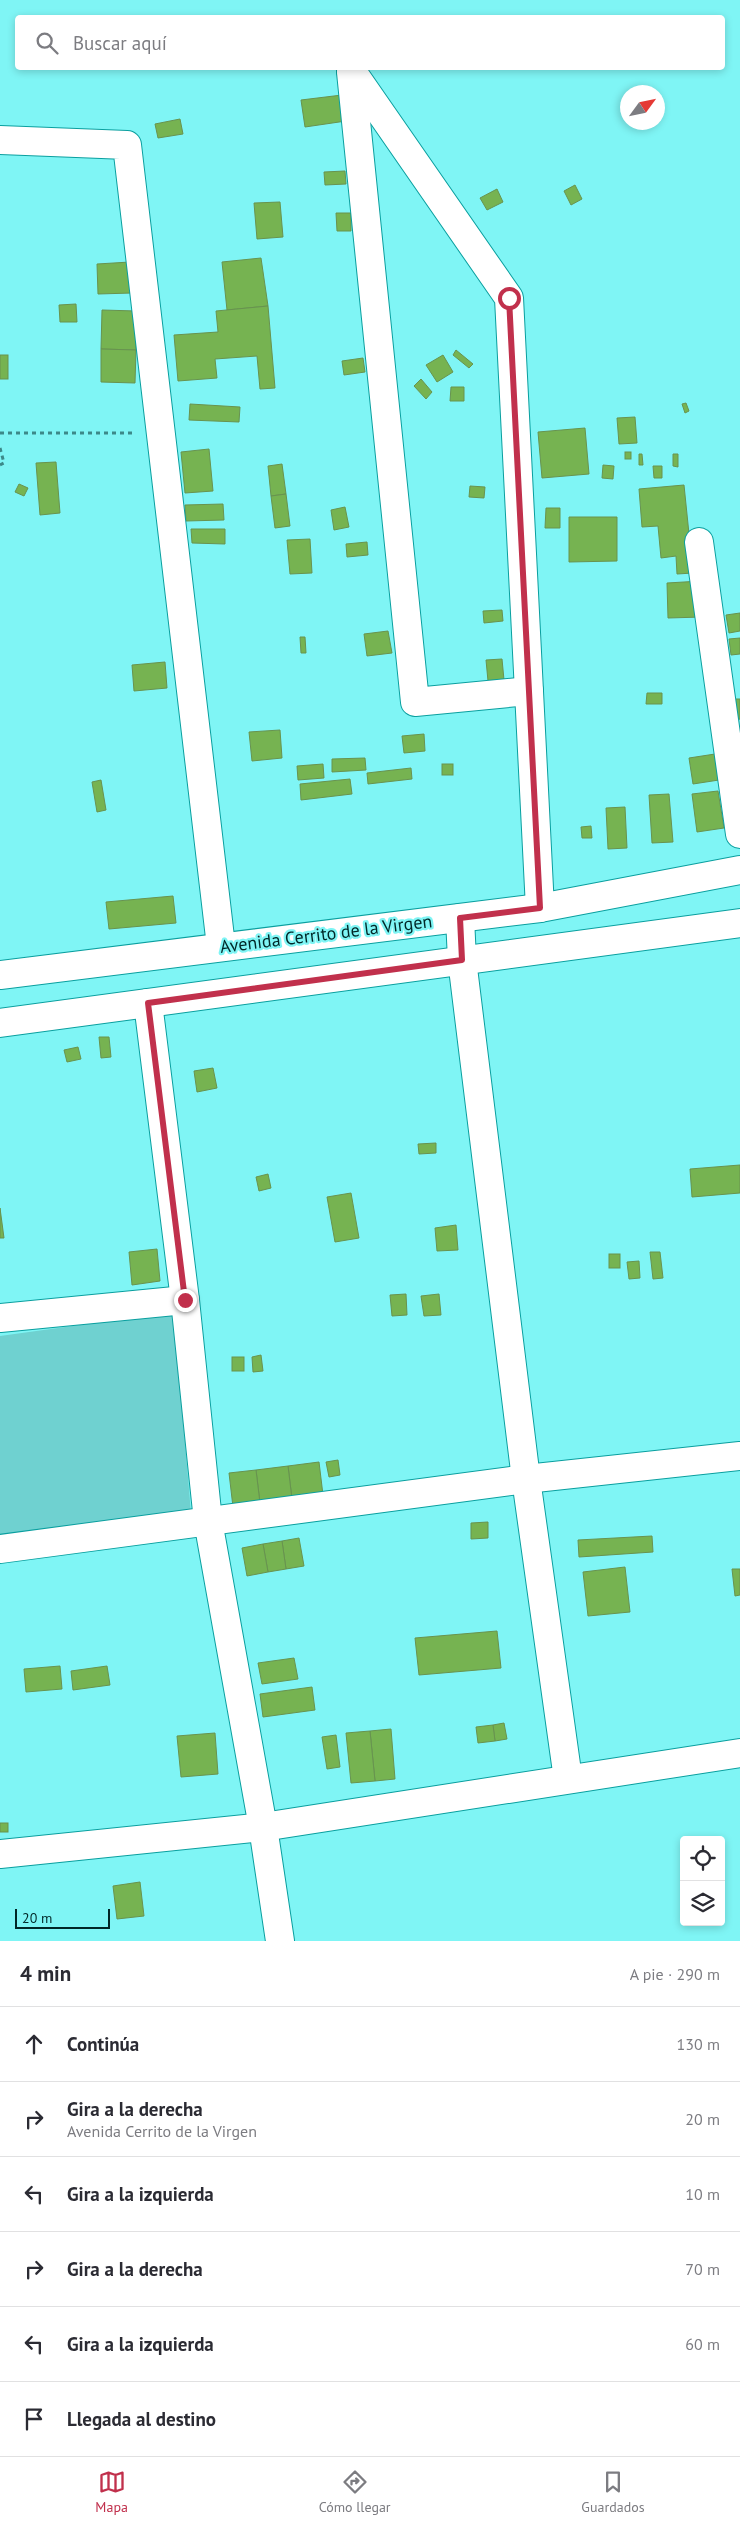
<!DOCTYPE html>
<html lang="es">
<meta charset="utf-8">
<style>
body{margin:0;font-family:"PT Sans",sans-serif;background:#f7f7f7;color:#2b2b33}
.controls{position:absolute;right:15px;bottom:15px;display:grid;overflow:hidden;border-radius:5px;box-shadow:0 2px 8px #0003}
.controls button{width:45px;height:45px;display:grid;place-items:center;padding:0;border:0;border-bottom:1px solid #e1e1e2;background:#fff;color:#2b2b33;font:25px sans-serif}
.compass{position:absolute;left:620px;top:85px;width:45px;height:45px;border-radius:50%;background:#fff;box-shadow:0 2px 8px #0003;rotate:57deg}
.scale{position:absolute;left:15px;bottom:12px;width:95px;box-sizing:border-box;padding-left:5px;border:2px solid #002727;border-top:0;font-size:14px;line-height:18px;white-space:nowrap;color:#002727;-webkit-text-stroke:4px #7ff5f5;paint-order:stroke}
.stop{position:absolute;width:15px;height:15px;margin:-11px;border:4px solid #c1304c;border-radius:50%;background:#fff}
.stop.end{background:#c1304c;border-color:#fff;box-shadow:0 1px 5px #0008}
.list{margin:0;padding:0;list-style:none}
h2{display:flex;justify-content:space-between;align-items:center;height:65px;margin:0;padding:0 20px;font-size:21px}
h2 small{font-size:16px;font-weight:400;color:#7c7c81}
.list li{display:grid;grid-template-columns:32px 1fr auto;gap:15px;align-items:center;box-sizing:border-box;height:75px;padding:0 20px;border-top:1px solid #e1e1e2}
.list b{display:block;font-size:19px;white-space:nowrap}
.list p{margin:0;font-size:16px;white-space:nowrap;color:#7c7c81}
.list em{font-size:16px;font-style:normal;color:#7c7c81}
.icon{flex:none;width:28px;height:28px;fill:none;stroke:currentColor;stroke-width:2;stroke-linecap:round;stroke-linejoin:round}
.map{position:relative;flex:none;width:740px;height:1941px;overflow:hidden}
.search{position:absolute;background:#fff;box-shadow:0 2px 8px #0003;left:15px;right:15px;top:15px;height:55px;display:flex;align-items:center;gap:12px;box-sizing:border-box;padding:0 18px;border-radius:5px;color:#7c7c81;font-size:19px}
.sheet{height:515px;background:#fff}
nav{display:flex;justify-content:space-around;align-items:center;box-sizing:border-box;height:70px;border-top:1px solid #e1e1e2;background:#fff;font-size:14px;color:#7c7c81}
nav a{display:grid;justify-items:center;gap:2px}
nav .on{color:#c1304c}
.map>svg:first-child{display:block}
.green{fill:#6fd1d0}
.building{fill:#76b351;stroke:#68934f}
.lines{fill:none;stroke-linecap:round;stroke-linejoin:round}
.minor-casing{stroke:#0a9f9f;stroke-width:30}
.path{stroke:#3c8989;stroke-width:3;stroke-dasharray:4 4;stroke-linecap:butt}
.minor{stroke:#fff;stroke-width:28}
.route{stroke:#c1304c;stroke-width:6}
.labels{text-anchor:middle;stroke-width:4.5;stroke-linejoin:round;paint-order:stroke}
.street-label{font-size:18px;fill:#002727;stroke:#7ff5f5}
</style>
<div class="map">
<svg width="740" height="1941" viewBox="0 0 740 1941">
<rect width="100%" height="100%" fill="#7ff5f5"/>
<!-- green -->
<polygon class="green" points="174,1312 191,1513 0,1536 0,1336"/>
<!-- building -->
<g class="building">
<polygon points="342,95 346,121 305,127 301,100"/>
<polygon points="180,119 183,134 158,138 155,124"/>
<polygon points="345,171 346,184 325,185 324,172"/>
<polygon points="575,185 582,199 571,205 564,191"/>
<polygon points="497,189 503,202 487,210 480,198"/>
<polygon points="280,202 283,237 257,239 254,203"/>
<polygon points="336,213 351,213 351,231 337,231"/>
<polygon points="261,258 268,306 227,310 222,262"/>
<polygon points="130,262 132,293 98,294 97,264"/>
<polygon points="76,304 77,322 60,322 59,305"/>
<polygon points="268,306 275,388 260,389 257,356 215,359 217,378 178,381 174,335 218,332 216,311"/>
<polygon points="102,310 136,311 136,350 101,349"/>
<polygon points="101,349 136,350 135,383 101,382"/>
<polygon points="456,350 473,364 469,368 453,355"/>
<rect x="0" y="355" width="8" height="24"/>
<polygon points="443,355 453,372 437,382 426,365"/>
<polygon points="363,358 365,372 344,375 342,361"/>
<polygon points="421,379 432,392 426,399 414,386"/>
<polygon points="451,387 464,387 464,401 450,401"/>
<polygon points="686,403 689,411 685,413 682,404"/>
<polygon points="190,404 240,407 239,422 189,420"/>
<polygon points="635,417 637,443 619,444 617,418"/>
<polygon points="585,428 589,474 542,478 538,432"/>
<polygon points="209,449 213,491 185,493 181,452"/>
<rect x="625" y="452" width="6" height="7"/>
<polygon points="639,454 642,454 643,465 639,465"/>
<polygon points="673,454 678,454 678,467 673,466"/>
<polygon points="56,462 60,513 40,515 36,463"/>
<polygon points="282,464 286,494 271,496 268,466"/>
<polygon points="603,465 614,466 613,479 602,478"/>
<polygon points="653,466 662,466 662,478 654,478"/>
<polygon points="19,484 28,488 24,496 15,492"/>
<polygon points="684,485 693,573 677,574 676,556 661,558 658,526 642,527 639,489"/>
<polygon points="470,486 485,487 484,498 469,497"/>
<polygon points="286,494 290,526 275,528 271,496"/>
<polygon points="223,504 224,520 186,521 185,505"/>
<polygon points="345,507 349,527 334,530 331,510"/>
<polygon points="546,508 560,508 560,528 545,528"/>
<polygon points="569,517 617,517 617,561 569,562"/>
<polygon points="191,529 225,529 225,544 192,543"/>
<polygon points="310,539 312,573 290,574 287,540"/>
<polygon points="367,542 368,555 347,557 346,544"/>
<polygon points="701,581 702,617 668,618 667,583"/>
<polygon points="502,610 503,621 484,623 483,611"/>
<polygon points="740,613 740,631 729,633 726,615"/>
<polygon points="388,631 392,653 367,656 364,634"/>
<polygon points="300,637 305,637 306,653 301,653"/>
<polygon points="740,638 740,654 731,655 729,639"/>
<polygon points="502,659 504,680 488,681 486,660"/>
<polygon points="165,662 167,688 134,691 132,665"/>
<polygon points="647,693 662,693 662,704 646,704"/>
<polygon points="735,699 740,699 740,719 737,720"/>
<polygon points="280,730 282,758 252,761 249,732"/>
<polygon points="424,734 425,751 404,753 402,736"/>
<polygon points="715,754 719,780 693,784 689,758"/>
<polygon points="365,758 366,770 332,772 332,759"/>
<polygon points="323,764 324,778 298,780 297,766"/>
<rect x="442" y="764" width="11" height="11"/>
<polygon points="411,768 412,779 368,784 367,773"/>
<polygon points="350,779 352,794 301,800 300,784"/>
<polygon points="101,780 106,810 97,812 92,782"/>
<polygon points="718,791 724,828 697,832 692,794"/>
<polygon points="669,794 673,842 652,843 649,795"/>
<polygon points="625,807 627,848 608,849 606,808"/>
<polygon points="591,826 592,838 582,838 581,827"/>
<polygon points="173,896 176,923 109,929 106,902"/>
<polygon points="99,1037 109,1037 111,1057 101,1058"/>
<polygon points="78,1047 81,1059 67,1062 64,1050"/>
<polygon points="213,1068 217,1088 197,1092 194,1071"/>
<polygon points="436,1143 436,1153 419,1154 418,1144"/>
<polygon points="740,1165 740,1193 692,1197 690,1169"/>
<polygon points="268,1174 271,1188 259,1191 256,1177"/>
<polygon points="351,1193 359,1238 335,1242 327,1197"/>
<polygon points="0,1208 4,1238 0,1238"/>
<polygon points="456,1225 458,1250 437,1251 435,1228"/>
<polygon points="157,1249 160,1281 132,1285 129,1252"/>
<polygon points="650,1252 660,1252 663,1278 653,1279"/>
<rect x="609" y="1254" width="11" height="14"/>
<polygon points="639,1261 640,1278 629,1279 627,1262"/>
<polygon points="406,1294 407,1315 392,1316 390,1295"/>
<polygon points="439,1294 441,1315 424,1316 421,1296"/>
<polygon points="261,1355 263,1371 253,1372 252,1357"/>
<rect x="232" y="1357" width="12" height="14"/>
<polygon points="338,1460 340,1475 329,1477 326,1462"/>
<polygon points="319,1462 323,1495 292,1499 288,1466"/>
<polygon points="288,1466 292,1499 260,1503 256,1470"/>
<polygon points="256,1470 260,1503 233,1507 229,1473"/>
<polygon points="488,1522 488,1538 471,1539 471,1523"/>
<polygon points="652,1536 653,1552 579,1557 578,1540"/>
<polygon points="299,1538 304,1566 286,1569 282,1541"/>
<polygon points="282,1541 286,1569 268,1572 263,1544"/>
<polygon points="263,1544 268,1572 247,1576 242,1548"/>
<polygon points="625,1567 630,1612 588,1616 583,1572"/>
<polygon points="732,1569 740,1569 740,1595 735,1596"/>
<polygon points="497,1631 501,1668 419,1675 415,1638"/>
<polygon points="294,1658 298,1679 262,1684 258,1663"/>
<polygon points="60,1666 62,1689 26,1692 24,1669"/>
<polygon points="107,1666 110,1685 73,1690 71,1671"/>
<polygon points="312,1687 315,1710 263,1717 260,1694"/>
<polygon points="504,1723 507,1739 495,1741 493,1725"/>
<polygon points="493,1725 495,1741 478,1743 476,1727"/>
<polygon points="391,1729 395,1779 375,1781 370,1731"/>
<polygon points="370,1731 375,1781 351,1783 346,1733"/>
<polygon points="215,1733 218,1774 181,1777 177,1736"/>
<polygon points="336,1735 340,1767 327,1769 322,1737"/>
<rect x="0" y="1823" width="8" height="9"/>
<polygon points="140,1882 144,1916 117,1919 113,1886"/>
</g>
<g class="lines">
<defs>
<g id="minor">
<polyline points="351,70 509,298 540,908"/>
<polyline points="351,72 415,702 529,691"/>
<polyline points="0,140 127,145 221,946"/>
<polyline points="699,542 740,834"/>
<polyline points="460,918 462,960 526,1479 568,1779"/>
<polyline points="0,975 540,908 740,870"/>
<polyline points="148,1003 185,1300 208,1521 263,1827 280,1941"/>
<polyline points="0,1023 740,923"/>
<polyline points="0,1318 185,1300"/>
<polyline points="0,1549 526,1479 740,1456"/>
<polyline points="0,1854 263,1827 740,1753"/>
</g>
</defs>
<!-- minor casing -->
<use href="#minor" class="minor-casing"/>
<!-- path -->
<g class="path">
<polyline points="0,433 132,433"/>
<polyline points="0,448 4,463 0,465"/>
</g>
<!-- minor -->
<use href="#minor" class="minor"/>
</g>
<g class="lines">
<!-- route -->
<polyline class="route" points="185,1300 148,1003 462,960 460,918 540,908 509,298"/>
</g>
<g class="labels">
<!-- street labels -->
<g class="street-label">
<text transform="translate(326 934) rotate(-7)" y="6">Avenida Cerrito de la Virgen</text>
</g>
</g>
</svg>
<div class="controls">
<button><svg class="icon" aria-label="locate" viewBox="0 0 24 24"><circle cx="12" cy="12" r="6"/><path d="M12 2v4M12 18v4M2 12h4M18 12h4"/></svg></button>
<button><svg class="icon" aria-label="layers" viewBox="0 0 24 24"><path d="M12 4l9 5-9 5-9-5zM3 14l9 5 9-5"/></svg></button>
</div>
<svg class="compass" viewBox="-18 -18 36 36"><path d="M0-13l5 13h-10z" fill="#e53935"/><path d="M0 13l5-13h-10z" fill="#7c7c81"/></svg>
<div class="scale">20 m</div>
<div class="stop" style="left:509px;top:298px"></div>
<div class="stop end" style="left:185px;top:1300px"></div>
<div class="search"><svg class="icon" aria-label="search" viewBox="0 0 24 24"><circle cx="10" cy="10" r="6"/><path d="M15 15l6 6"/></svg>Buscar aquí</div>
</div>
<section class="sheet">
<h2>4 min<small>A pie · 290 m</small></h2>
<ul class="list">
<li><svg class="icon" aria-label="ahead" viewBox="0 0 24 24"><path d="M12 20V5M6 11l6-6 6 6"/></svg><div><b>Continúa</b></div><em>130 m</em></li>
<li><svg class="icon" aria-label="right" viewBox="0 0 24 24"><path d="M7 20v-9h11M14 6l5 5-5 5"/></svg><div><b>Gira a la derecha</b><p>Avenida Cerrito de la Virgen</p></div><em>20 m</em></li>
<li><svg class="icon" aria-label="left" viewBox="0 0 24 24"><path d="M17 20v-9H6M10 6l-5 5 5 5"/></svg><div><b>Gira a la izquierda</b></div><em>10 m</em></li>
<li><svg class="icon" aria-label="right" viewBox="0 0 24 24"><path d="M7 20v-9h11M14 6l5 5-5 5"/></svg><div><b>Gira a la derecha</b></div><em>70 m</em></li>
<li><svg class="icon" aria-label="left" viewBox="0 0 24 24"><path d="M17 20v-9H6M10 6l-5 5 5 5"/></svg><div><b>Gira a la izquierda</b></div><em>60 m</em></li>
<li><svg class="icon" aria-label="arrive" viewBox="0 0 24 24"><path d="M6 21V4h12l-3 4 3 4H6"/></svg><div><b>Llegada al destino</b></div></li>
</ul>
</section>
<nav>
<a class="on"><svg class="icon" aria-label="map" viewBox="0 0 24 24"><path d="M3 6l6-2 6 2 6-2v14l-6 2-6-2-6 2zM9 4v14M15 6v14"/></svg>Mapa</a>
<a><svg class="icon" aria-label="directions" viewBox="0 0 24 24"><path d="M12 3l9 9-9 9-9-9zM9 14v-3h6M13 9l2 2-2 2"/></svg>Cómo llegar</a>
<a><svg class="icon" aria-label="saved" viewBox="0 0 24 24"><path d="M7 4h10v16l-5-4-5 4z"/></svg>Guardados</a>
</nav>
